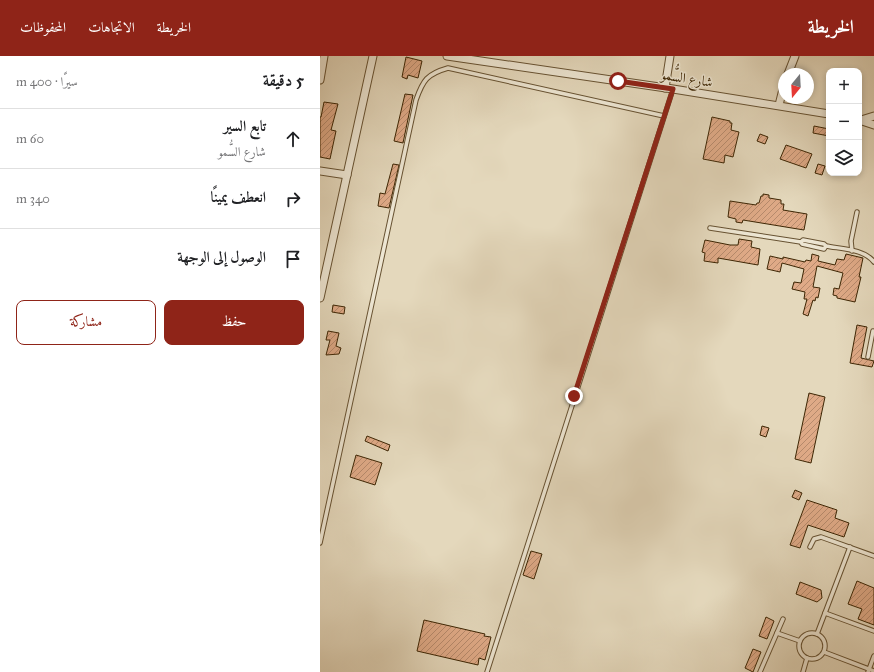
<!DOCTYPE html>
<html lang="ar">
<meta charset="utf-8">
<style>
body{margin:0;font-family:"IM FELL Great Primer",Amiri,serif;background:#f6f6f6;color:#202124;direction:rtl}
.controls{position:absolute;right:12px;top:12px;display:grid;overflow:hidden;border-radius:8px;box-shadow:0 2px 6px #0003}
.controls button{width:36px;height:36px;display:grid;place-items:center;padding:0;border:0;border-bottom:1px solid #e0e0e0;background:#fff;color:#202124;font:20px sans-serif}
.compass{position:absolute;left:458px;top:12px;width:36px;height:36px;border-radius:50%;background:#fff;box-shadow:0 2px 6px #0003;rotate:198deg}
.stop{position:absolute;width:12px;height:12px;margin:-9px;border:3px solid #8f2418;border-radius:50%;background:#fff}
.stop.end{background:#8f2418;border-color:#fff;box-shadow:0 1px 4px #0008}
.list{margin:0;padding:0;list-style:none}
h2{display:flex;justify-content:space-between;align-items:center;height:52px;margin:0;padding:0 16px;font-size:17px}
h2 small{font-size:13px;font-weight:400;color:#757577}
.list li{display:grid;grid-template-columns:26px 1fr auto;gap:12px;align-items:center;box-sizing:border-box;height:60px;padding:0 16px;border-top:1px solid #e0e0e0}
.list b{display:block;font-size:15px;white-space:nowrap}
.list p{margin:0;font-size:13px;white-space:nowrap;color:#757577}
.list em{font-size:13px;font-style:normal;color:#757577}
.actions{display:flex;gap:8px;padding:12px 16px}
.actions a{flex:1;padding:9px 0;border:1px solid #8f2418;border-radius:8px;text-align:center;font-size:14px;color:#8f2418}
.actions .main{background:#8f2418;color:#fff}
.icon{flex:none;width:22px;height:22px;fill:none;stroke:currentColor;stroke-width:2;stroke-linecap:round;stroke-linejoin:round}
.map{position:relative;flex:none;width:554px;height:616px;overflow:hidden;direction:ltr}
header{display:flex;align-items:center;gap:24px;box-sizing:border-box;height:56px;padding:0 20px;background:#8f2418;color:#fff}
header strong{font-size:19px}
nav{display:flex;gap:22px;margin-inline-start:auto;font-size:14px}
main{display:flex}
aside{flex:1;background:#fff}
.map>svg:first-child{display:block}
.building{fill:url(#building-hatch);stroke:#3d2604}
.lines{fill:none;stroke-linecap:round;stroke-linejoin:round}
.service-casing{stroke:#675232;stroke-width:5.5}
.minor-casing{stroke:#675232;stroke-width:9}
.service{stroke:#ede6d3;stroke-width:3.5}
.minor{stroke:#ede6d3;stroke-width:7}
.route{stroke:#8f2418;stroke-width:5}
.labels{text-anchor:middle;stroke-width:3;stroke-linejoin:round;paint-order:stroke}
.street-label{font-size:14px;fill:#3d2604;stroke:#ede6d3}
</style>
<header>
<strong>الخريطة</strong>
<nav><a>الخريطة</a><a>الاتجاهات</a><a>المحفوظات</a></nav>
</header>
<main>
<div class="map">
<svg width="554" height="616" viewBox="0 0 554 616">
<defs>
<pattern id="building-hatch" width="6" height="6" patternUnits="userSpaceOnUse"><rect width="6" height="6" fill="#dfaa87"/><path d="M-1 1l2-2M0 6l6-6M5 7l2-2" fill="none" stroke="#b68a6c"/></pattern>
</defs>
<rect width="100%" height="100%" fill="#e4d8bc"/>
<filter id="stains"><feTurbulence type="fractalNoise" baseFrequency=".005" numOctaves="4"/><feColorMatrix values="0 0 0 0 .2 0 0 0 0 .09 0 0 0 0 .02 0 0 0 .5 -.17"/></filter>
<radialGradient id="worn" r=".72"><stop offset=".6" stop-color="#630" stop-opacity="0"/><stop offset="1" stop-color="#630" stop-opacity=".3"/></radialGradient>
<!-- building -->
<g class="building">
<polygon points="86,1 102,5 98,22 88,19 87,23 82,21"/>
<polygon points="85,38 93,39 83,87 74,85"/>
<polygon points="4,46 18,48 11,74 16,75 10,103 0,101 0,61 1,61"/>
<polygon points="392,61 410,65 410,67 412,67 411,74 419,76 413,101 405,99 404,107 383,103"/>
<polygon points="494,70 509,73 509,80 493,77"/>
<polygon points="440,78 448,81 445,88 437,85"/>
<polygon points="466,89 492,98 486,112 460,103"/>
<polygon points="73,108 79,109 69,152 58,150 60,137 65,138"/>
<polygon points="498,108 505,110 502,119 495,117"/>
<polygon points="443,138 449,139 449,142 461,144 461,148 464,148 463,154 487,158 484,174 423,164 422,167 416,166 416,163 408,161 410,145 436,149 437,147 439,147 441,140 443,140"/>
<polygon points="419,183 432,185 431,191 440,193 438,209 398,202 398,207 384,205 385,197 382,196 385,184 410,189 418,189"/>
<polygon points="492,198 499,200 498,205 515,209 517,203 524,204 526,198 543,202 539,221 541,221 535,246 517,242 517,240 513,239 514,232 519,233 523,217 497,210 493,231 500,232 498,242 496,241 495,245 493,244 488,260 483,258 487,243 484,243 485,236 472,233 474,226 481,227 484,213 462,207 460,216 447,213 450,200 463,203 463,201 485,206 486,204 491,205"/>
<polygon points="13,249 25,251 24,258 12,256"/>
<polygon points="537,269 547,271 541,302 554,305 552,311 530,307"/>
<polygon points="8,275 19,277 16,290 21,292 19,298 6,299 10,284 6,284"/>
<polygon points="489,337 505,341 491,407 475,403"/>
<polygon points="442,370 449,372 446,381 440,379"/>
<polygon points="47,380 70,389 68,395 45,385"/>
<polygon points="36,399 62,407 55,429 30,421"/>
<polygon points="475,434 482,437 479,444 472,441"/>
<polygon points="487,444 517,454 515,462 529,467 524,481 488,469 480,492 470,489"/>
<polygon points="211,495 222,498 214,523 203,519"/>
<polygon points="537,525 554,532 554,569 538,563 542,553 528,548"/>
<polygon points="480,526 501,534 502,542 497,546 476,538"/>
<polygon points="446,561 454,565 447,583 439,580"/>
<polygon points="104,564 165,578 164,580 171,581 165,604 159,602 158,609 97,595"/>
<polygon points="433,593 441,596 433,616 425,612"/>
</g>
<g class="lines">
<defs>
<g id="service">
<path d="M390,172L481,186L483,184L504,188L506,190C522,193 544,193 554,206"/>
<polyline points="481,186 482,188 504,193 506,190"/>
<polyline points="532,195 531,185 537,156"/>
<polyline points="548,301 553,275"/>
<path d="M0,487L96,44C103,24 107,18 128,12L344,60"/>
<polyline points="490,491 494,483 501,481 554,500"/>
<polyline points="505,557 554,575"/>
<circle cx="492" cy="590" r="13"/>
<polyline points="457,577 480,585"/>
<polyline points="497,578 530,491"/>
<polyline points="504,596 554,615"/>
<polyline points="167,616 353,33"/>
<polyline points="440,616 463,563"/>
<polyline points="483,616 487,602"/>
<polyline points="548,616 554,600"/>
</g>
<g id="minor">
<polyline points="127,0 353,33 509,58"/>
<polyline points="468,18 475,0"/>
<polyline points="0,24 4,0"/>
<polyline points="345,32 350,0"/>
<polyline points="459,49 464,29"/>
<polyline points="539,64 554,69"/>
<polyline points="541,64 554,60"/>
<polyline points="0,115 27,119"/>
<polyline points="0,242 53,0"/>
</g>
</defs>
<!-- service casing -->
<use href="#service" class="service-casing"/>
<!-- minor casing -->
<use href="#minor" class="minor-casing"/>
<!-- service -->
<use href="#service" class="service"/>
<!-- minor -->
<use href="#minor" class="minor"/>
</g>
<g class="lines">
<!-- route -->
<polyline class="route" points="254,340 353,33 298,25"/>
</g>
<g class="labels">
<!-- street labels -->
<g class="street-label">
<text transform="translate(367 22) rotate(9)" y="5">شارع السُّمو</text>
</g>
</g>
<rect width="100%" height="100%" filter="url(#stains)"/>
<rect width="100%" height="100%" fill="url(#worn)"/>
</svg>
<div class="controls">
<button>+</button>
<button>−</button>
<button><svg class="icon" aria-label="layers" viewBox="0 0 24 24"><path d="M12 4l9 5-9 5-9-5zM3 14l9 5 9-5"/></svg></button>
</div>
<svg class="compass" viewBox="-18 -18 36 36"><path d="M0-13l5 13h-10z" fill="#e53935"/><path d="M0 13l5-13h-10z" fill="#757577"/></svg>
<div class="stop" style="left:298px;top:25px"></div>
<div class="stop end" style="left:254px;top:340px"></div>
</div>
<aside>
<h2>5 دقيقة<small>سيرًا · 400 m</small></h2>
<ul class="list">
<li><svg class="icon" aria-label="ahead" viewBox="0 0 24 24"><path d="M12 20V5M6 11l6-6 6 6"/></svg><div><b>تابع السير</b><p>شارع السُّمو</p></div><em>60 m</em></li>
<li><svg class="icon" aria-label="right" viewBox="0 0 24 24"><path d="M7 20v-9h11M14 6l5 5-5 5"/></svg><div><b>انعطف يمينًا</b></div><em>340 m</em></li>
<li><svg class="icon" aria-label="arrive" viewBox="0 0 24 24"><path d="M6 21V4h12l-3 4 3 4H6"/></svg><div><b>الوصول إلى الوجهة</b></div></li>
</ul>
<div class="actions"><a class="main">حفظ</a><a>مشاركة</a></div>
</aside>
</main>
